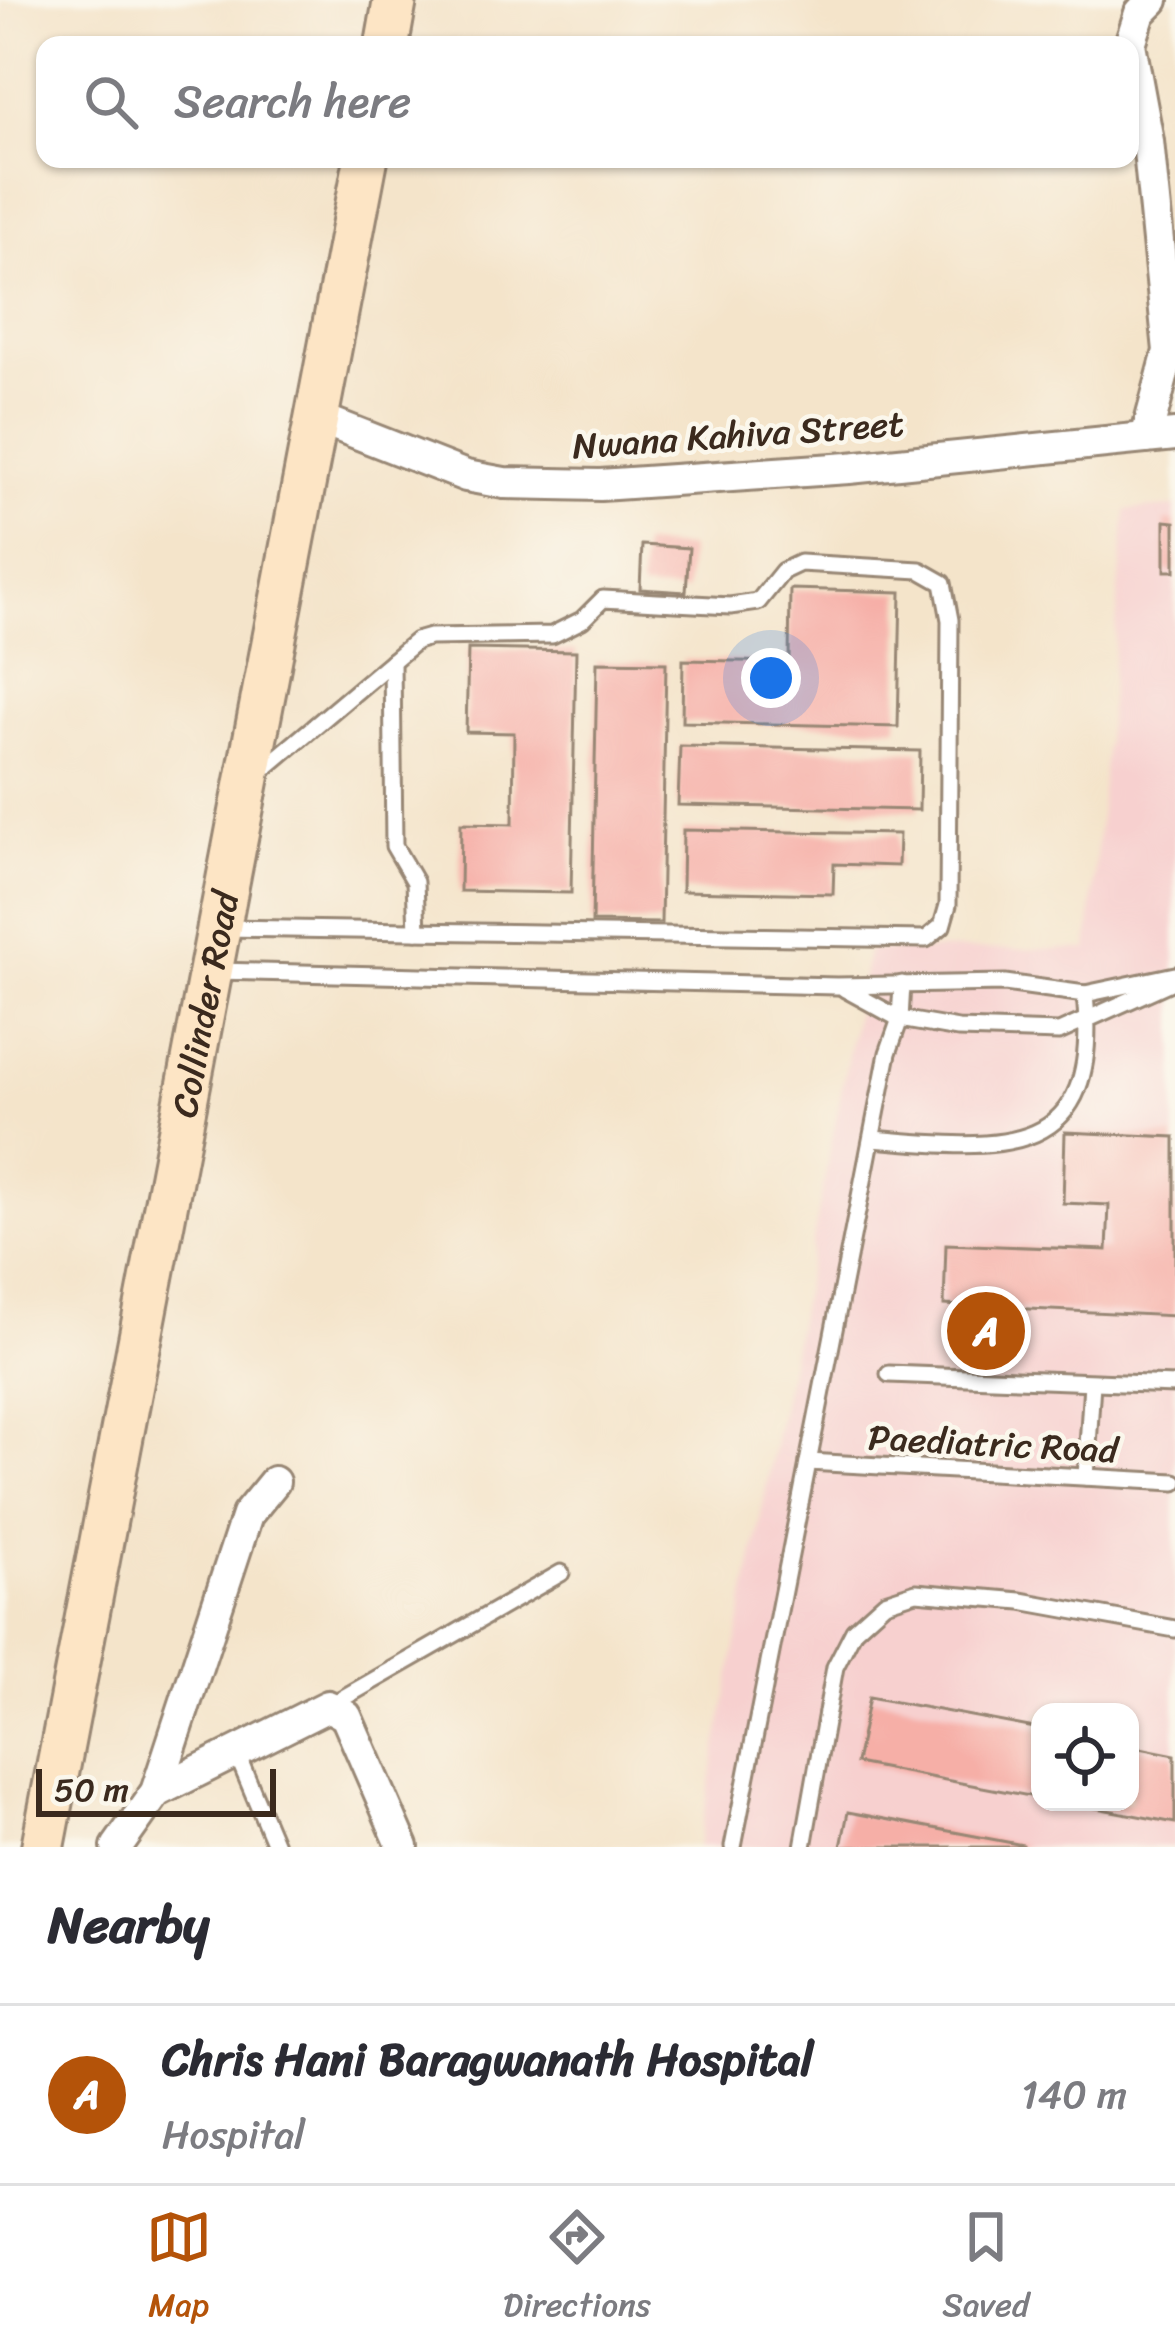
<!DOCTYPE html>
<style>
body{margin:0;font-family:Sriracha,sans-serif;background:#f2f2f3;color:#2b2b33}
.controls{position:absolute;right:36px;bottom:36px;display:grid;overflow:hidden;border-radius:24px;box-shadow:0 3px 9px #0004}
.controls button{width:108px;height:108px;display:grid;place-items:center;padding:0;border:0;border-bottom:3px solid #e1e1e2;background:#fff;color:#2b2b33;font:60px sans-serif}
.scale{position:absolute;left:36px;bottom:30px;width:240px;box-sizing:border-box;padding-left:12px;border:6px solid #3b2a1e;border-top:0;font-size:33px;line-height:42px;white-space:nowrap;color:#3b2a1e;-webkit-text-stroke:9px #fbf7ec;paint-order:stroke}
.you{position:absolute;left:771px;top:678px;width:42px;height:42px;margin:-30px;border:9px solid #fff;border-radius:50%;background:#1a73e8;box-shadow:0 0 0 18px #1a73e833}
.badge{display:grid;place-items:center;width:78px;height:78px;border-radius:50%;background:#b45309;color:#fff;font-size:39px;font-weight:700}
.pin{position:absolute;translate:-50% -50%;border:6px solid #fff;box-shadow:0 3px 12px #0006}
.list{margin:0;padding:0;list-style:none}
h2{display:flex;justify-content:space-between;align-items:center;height:156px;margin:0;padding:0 48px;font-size:51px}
h2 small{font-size:39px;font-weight:400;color:#7c7c81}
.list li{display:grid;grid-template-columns:78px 1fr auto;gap:36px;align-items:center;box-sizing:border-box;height:180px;padding:0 48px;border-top:3px solid #e1e1e2}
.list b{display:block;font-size:45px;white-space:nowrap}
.list p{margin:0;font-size:39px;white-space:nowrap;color:#7c7c81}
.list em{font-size:39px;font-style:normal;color:#7c7c81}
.icon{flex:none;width:66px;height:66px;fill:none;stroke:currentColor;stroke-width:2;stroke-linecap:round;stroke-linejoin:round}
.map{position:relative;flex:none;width:1175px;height:1847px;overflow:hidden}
.search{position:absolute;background:#fff;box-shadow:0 3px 9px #0004;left:36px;right:36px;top:36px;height:132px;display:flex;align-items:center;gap:30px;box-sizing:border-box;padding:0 42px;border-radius:24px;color:#7c7c81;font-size:45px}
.sheet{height:336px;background:#fff}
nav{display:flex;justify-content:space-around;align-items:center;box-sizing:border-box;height:168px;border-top:3px solid #e1e1e2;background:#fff;font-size:33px;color:#7c7c81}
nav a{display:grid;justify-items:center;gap:6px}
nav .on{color:#b45309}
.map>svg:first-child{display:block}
.built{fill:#f7d0cf;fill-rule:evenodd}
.building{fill:#f6afa7}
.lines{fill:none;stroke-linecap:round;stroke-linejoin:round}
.lane-casing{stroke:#988774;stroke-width:21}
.street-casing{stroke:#988774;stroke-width:36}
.secondary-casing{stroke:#988774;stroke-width:48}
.lane{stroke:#fff;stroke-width:15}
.street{stroke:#fff;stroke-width:30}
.secondary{stroke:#fde5c5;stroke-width:42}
.labels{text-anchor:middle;stroke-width:9;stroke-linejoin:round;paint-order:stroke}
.street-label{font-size:36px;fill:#3b2a1e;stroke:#fbf7ec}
</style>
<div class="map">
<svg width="1175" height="1847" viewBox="0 0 1175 1847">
<rect width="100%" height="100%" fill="#fbf7ec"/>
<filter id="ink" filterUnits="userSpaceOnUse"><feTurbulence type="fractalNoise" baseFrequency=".00833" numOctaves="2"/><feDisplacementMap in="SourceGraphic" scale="24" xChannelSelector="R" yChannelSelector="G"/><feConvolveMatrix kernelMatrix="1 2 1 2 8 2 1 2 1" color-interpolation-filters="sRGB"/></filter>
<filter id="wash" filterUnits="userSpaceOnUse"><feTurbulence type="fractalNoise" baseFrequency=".004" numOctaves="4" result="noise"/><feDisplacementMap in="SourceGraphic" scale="48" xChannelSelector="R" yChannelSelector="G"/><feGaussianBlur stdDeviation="2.7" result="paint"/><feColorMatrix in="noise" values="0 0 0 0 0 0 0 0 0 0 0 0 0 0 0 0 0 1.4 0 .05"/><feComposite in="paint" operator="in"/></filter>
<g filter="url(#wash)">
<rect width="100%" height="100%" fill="#f4e4ca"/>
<!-- built -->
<path class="built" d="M1175,507V1847H698L868,950L1088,949L1126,510ZM1040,1712H1130V1802H1040Z"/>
<g id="blocks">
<!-- building -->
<g class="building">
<polygon points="1165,521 1175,522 1175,571 1165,571"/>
<polygon points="642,545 689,548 686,592 640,589"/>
<polygon points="790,589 901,592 898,727 682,722 683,660 789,662"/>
<polygon points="468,649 576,651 571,893 460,891 461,823 513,824 514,733 466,732"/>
<polygon points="597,662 666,663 661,923 592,922"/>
<polygon points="680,746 920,751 919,810 678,805"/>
<polygon points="683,830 899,834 898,866 834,864 833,894 682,891"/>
<polygon points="1065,1132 1175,1137 1175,1316 944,1305 946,1244 1107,1250 1109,1205 1063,1203"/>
<polygon points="869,1697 1040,1729 1040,1798 856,1763"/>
<polygon points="1130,1746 1175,1755 1175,1823 1075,1804 1130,1802"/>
<polygon points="848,1812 1023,1845 1023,1847 841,1847"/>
</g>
</g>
</g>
<g filter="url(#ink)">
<use href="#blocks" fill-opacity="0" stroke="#988774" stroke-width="3"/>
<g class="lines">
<defs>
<g id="lane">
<polyline points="392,661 394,846 415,882 417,931"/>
<polyline points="224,928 926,939 942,926 948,905 950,620 943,583 920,570 800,563 783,571 758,602 730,606 603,599 582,620 552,635 430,637 416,641 258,774"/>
<polyline points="215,971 837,986 1005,983 1085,994 1175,975"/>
<polyline points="845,989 900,1019 958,1029 1059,1032 1173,981"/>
<path d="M872,1139C1005,1151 1102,1160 1085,994"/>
<polyline points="889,1374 1175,1385"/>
<polyline points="808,1462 1175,1482"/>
<polyline points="1086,1477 1092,1383"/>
<polyline points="329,1706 561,1573"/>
<polyline points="236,1752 276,1847"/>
<polyline points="733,1847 888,1053 900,1019 902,984"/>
<polyline points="803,1847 835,1667 854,1630 885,1602 916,1592 1021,1601 1175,1629"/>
</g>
<g id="street">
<polyline points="316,417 466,476 504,483 600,485 849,468 1175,435"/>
<polyline points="1146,438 1169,351 1148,141 1130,44 1140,13 1153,0"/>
<polyline points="156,1792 328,1706 346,1716 403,1847"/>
<polyline points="117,1847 156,1792 247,1515 274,1482"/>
</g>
<g id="secondary">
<polyline points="387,45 395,0"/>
<path id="s1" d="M43,1847L366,159"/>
</g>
</defs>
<!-- lane casing -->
<use href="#lane" class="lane-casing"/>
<!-- street casing -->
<use href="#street" class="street-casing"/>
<!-- secondary casing -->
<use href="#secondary" class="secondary-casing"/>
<!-- lane -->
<use href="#lane" class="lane"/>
<!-- street -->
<use href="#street" class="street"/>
<!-- secondary -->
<use href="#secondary" class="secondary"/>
</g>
</g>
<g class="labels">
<!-- street labels -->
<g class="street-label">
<text transform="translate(738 434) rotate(-4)" y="13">Nwana Kahiva Street</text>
<text dy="13" stroke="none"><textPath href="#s1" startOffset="858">Collinder Road</textPath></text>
<text transform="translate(993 1443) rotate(3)" y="13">Paediatric Road</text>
</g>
</g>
</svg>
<div class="controls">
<button><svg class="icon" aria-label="locate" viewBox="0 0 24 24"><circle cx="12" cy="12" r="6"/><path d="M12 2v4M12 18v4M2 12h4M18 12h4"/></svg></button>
</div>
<div class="scale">50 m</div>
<div class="you"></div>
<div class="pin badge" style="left:986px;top:1331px">A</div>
<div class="search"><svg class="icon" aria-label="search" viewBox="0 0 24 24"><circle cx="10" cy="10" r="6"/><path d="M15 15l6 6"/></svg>Search here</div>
</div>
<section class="sheet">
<h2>Nearby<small></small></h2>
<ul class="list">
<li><span class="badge">A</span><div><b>Chris Hani Baragwanath Hospital</b><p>Hospital</p></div><em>140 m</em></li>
</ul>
</section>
<nav>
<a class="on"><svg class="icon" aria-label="map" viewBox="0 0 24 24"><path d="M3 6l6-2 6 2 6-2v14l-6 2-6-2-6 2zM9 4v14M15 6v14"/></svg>Map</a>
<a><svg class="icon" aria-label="directions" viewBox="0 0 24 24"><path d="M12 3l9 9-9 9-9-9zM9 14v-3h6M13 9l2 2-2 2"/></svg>Directions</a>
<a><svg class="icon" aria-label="saved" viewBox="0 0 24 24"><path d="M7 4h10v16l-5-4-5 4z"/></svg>Saved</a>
</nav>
